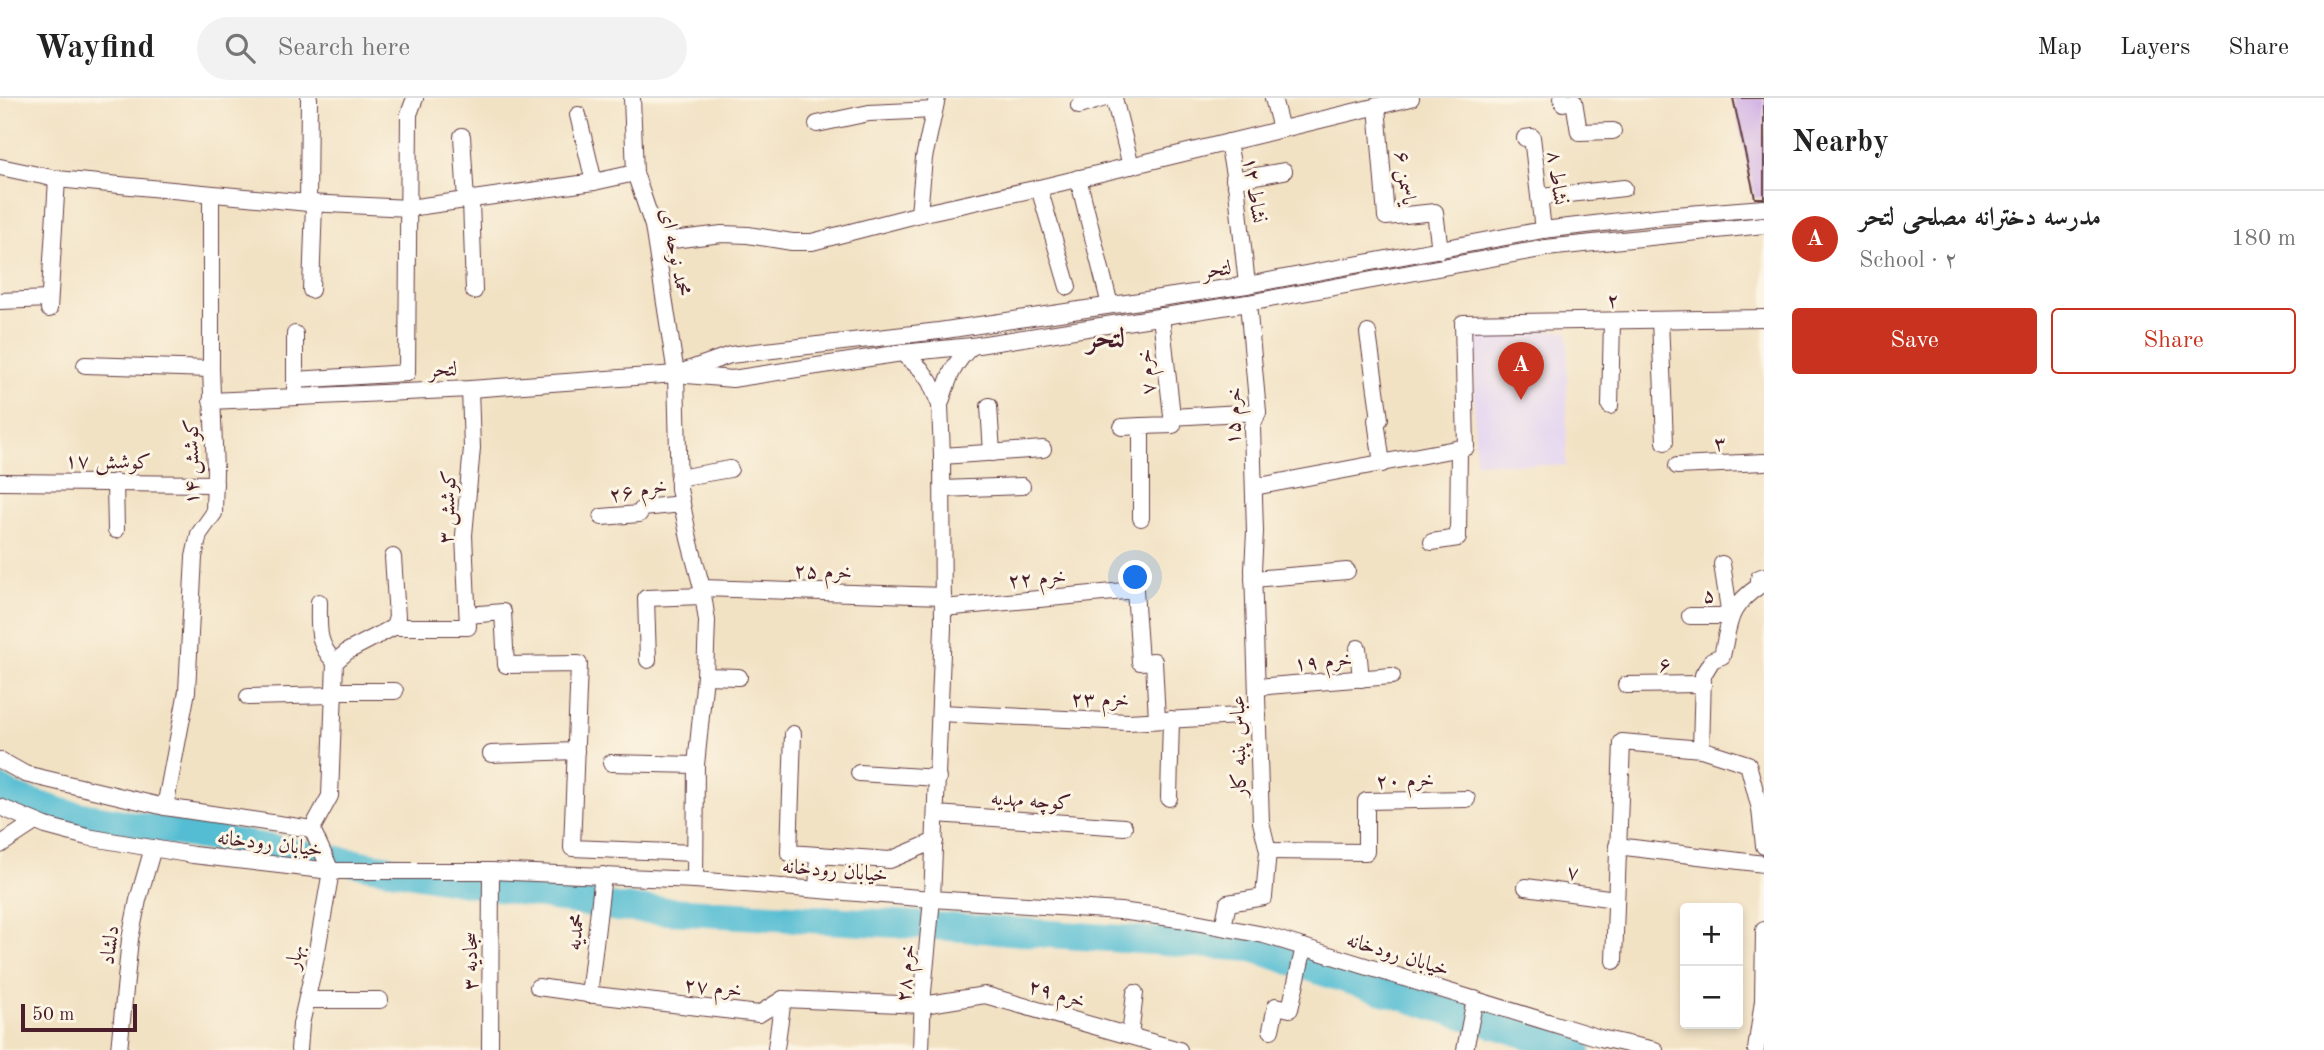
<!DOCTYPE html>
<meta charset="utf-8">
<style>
body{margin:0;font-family:"Old Standard TT",Amiri,serif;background:#f2f2f2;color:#222}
.controls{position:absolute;right:21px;bottom:21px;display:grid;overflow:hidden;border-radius:7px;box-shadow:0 4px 10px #0003}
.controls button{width:63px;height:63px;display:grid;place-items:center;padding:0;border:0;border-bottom:2px solid #e0e0e0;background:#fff;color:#222;font:35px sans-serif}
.scale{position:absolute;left:21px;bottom:18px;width:116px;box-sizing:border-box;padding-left:7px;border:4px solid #4a1f2b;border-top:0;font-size:19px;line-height:24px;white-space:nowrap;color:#4a1f2b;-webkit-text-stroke:5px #fcf5e5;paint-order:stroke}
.you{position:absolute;left:1136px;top:480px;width:24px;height:24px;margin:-18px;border:5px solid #fff;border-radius:50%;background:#1a73e8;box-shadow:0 0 0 10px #1a73e833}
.badge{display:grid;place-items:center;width:46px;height:46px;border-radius:50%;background:#c8321e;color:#fff;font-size:23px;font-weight:700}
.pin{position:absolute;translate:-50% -58px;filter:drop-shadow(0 2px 4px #0008)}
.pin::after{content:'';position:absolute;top:37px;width:24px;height:21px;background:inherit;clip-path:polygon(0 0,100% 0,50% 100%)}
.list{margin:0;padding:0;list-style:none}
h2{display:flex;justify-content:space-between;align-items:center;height:91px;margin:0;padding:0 28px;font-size:30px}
h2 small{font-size:23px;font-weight:400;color:#767676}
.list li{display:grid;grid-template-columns:46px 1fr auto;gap:21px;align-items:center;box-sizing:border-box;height:98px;padding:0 28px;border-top:2px solid #e0e0e0}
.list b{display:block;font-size:26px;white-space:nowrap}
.list p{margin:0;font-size:23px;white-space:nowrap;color:#767676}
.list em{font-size:23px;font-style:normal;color:#767676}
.actions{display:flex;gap:14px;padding:21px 28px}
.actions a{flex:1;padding:16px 0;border:2px solid #c8321e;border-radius:7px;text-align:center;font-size:24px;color:#c8321e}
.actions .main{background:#c8321e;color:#fff}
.icon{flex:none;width:38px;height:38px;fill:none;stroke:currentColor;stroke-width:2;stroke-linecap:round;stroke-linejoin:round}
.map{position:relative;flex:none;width:1764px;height:952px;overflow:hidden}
header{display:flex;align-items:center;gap:42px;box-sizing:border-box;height:98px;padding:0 35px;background:#fff;border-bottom:2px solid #e0e0e0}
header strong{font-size:33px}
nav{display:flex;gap:38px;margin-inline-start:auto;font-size:24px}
.search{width:490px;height:63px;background:#f2f2f2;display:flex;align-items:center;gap:18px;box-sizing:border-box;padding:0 24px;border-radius:38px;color:#767676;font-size:26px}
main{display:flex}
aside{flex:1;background:#fff}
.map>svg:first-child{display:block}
.built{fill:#e3d3f2}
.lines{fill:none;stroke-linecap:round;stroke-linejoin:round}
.river{stroke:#55bdd3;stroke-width:28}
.building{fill:#cba7e5}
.minor-casing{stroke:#633c42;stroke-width:18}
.minor{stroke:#fff;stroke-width:16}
.labels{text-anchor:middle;stroke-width:6;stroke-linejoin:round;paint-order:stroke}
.street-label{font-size:21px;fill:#4a1f2b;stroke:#fcf5e5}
.district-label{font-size:28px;font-weight:bold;fill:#4a1f2b;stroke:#fcf5e5}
</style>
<header>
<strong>Wayfind</strong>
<div class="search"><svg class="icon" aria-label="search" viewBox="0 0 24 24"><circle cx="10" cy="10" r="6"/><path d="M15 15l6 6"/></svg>Search here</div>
<nav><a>Map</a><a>Layers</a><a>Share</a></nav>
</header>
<main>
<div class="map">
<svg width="1764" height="952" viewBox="0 0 1764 952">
<rect width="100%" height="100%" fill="#fcf5e5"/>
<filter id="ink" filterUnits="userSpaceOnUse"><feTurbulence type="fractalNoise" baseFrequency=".0143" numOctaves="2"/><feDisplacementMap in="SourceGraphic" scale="14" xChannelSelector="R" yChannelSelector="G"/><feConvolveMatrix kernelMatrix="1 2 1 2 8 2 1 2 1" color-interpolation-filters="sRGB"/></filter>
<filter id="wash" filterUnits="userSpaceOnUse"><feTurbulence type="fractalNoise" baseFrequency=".00686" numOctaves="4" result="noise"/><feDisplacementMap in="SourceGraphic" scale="28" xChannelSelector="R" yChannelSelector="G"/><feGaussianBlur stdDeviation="1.57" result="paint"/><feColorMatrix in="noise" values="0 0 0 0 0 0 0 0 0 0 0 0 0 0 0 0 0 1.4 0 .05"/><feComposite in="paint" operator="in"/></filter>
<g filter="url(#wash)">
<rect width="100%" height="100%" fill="#f2e2c4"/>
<!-- built -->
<polygon class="built" points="1481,231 1568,233 1566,368 1475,364 1474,240"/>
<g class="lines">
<!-- river -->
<polyline class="river" points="0,691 11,698 65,715 617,810 950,829 1253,850 1332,877 1577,952"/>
</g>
<g id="blocks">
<!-- building -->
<polygon class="building" points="1733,0 1764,0 1764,100 1755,100"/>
</g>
</g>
<g filter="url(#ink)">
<use href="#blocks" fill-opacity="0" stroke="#633c42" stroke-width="2"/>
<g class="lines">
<defs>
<g id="minor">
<polyline points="632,0 635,75 653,128 676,276 679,391 689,441 702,490 707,523 705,578 696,667 695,782"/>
<polyline points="1114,0 1131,68"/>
<polyline points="1273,0 1281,31"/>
<polyline points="1562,0 1563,5 1574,3 1579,34 1613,33"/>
<polyline points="1079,8 1105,0"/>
<polyline points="1377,8 1386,119 1435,114 1440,152"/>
<polyline points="578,17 594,84"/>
<polyline points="817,26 869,15 934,12"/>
<polyline points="462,38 466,103"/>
<polyline points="1525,40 1532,39 1543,132"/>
<polyline points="1228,44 1237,93 1247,187"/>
<polyline points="0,69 57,81 308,105 409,110 594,84 635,75"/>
<polyline points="1078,80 1110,207"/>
<polyline points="1234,82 1284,73"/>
<polyline points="1039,90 1068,189"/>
<polyline points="1541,99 1624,90"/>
<polyline points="471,102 474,193"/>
<polyline points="308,105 309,0"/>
<polyline points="919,116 924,60 937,0"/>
<polyline points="656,144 722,136 748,137 792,144 812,144 924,115 1039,90 1411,0"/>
<polyline points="311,192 314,105"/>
<polyline points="0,203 49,201"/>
<polyline points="49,211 57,81"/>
<polyline points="1660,222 1665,344"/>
<polyline points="1368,235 1380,321 1376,322 1382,366"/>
<polyline points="902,255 921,271 930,284 940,307 942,358 943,530 932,801 923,894 921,952"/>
<polyline points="85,267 211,271"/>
<polyline points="682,274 730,257 939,233 1247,187 1543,132 1663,118 1764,110"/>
<polyline points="295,282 407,275 409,16 415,0"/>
<polyline points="295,290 295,236"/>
<polyline points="211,303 470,291 676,276 732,281 902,255 972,248 1248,205 1546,150 1764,127"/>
<path d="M940,307C948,282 952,266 972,248"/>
<polyline points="989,308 992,355"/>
<polyline points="1610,308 1612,223"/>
<polyline points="1172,319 1258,314"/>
<polyline points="1122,329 1141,328"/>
<polyline points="942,358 1043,351"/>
<polyline points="1677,368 1764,364"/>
<polyline points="678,380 730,371"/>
<polyline points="0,384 215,386"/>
<polyline points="115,384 116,432"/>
<polyline points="1254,389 1466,349 1463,225 1764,220"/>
<polyline points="943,391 1022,388"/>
<polyline points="602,419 639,416 643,410 682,406"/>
<polyline points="1141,420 1141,328 1173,327 1161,218"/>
<polyline points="1432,444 1458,440 1459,351"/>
<polyline points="393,459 397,519 394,529"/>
<path d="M1764,478L1759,480V488C1727,510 1730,523 1722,558L1712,562L1703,577L1701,651L1748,666L1760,711L1764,748"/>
<polyline points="1253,481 1347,473"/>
<polyline points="702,490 943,498"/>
<path d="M319,504C319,529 316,545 335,564"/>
<polyline points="943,510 1135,492 1140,564 1154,563 1157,622"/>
<polyline points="468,517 503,514 506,567 579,566 572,750 695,755"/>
<polyline points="1690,518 1730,518 1722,466"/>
<polyline points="1358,550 1361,581"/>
<polyline points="648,562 646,500 703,498"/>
<polyline points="705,578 739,579"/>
<polyline points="1626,587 1703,586"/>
<polyline points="1257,589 1392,578"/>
<polyline points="334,593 395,593"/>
<polyline points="248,599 334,597"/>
<polyline points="940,615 1128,624 1258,617"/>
<polyline points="793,636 789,755 890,762 935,743"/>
<polyline points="491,656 576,653"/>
<polyline points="0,662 25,676 165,709 312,731 331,773 314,869 301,926 299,952"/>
<polyline points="611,665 696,667"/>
<polyline points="859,675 938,680"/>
<polyline points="1169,700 1171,621"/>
<polyline points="0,709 46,728 87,739 193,757 331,773 491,773 695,782 932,801 1120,813 1179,821 1264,837 1600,940 1655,952"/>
<polyline points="165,709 187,593 194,459 199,436 214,415 215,373 211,271 211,96"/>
<polyline points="936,716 1124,729"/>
<polyline points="312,731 330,698 335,564 348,553 394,529 468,529 464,437 472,350 470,291"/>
<polyline points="0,747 35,724"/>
<polyline points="1617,748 1764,766"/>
<polyline points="1268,753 1366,754 1366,703 1467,701"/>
<polyline points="1526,789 1615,801"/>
<polyline points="817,791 819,757"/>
<polyline points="1223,829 1228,805 1264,799 1268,753 1261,724 1253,472 1255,434 1252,329 1258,314 1248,205"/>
<polyline points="1614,863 1622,644 1701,651"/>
<polyline points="538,889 595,897 759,916 783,901 923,907 985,897 1179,952"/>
<polyline points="589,897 603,777"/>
<polyline points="307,902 380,902"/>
<polyline points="1271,932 1276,908 1290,911 1304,849"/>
<polyline points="1130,938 1135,895"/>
<polyline points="776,950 783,901"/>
<polyline points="119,952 130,841 138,802 153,750"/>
<polyline points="490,952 491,773"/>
<polyline points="1465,952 1475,901"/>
<polyline points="1756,952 1763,903 1764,832"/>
</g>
</defs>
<!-- minor casing -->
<use href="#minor" class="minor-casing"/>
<!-- minor -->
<use href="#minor" class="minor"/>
</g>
</g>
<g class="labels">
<!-- street labels -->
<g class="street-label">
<text transform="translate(1406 80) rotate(82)" y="7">یاسمن ۶</text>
<text transform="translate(1558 80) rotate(83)" y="7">نشاط ۸</text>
<text transform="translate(1255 92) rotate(82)" y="7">نشاط ۱۲</text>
<text transform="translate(676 154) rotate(79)" y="7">محمد نوحه ای</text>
<text transform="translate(1217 171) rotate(-9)" y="7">لتحر</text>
<text transform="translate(1613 202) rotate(-1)" y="7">۲</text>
<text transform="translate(443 271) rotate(-3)" y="7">لتحر</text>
<text transform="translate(1146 274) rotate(-96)" y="7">خرم ۷</text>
<text transform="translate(1233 318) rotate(-88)" y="7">خرم ۱۵</text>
<text transform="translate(1720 345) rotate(-3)" y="7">۳</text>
<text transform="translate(108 363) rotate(1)" y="7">کوشش ۱۷</text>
<text transform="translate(191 364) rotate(-90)" y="7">کوشش ۱۴</text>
<text transform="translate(638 392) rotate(-10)" y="7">خرم ۲۶</text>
<text transform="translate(447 409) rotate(-87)" y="7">کوشش ۳</text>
<text transform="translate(823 473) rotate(2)" y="7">خرم ۲۵</text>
<text transform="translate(1037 480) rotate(-5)" y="7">خرم ۲۲</text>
<text transform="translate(1709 497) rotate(-1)" y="7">۵</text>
<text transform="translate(1323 563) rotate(-5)" y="7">خرم ۱۹</text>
<text x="1665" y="573">۶</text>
<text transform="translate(1100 601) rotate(1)" y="7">خرم ۲۳</text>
<text transform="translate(1238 648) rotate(-91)" y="7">عباس پنبه کار</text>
<text transform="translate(1405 682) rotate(-2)" y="7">خرم ۲۰</text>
<text transform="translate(1031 702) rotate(4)" y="7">کوچه مهدیه</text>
<text transform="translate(270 745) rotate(7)" y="7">خیابان رودخانه</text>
<text transform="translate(835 772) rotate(5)" y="7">خیابان رودخانه</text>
<text transform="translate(1573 774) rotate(8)" y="7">۷</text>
<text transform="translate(575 834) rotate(-83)" y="7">محمدیه</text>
<text transform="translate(109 847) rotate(-82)" y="7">دلشاد</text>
<text transform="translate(1398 856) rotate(17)" y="7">خیابان رودخانه</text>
<text transform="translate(294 859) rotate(-79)" y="7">بهار</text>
<text transform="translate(470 863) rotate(-90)" y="7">سجادیه ۳</text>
<text transform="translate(905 875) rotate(-85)" y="7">خرم ۲۸</text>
<text transform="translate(713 889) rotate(6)" y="7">خرم ۲۷</text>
<text transform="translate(1057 895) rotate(16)" y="7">خرم ۲۹</text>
</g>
<!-- district labels -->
<g class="district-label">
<text x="1106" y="249">لتحر</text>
</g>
</g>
</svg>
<div class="controls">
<button>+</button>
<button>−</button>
</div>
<div class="scale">50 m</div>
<div class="you"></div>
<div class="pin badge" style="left:1521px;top:302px">A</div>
</div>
<aside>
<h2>Nearby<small></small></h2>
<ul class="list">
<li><span class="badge">A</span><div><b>مدرسه دخترانه مصلحی لتحر</b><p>School · ۲</p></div><em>180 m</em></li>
</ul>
<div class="actions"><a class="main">Save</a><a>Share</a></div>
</aside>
</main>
